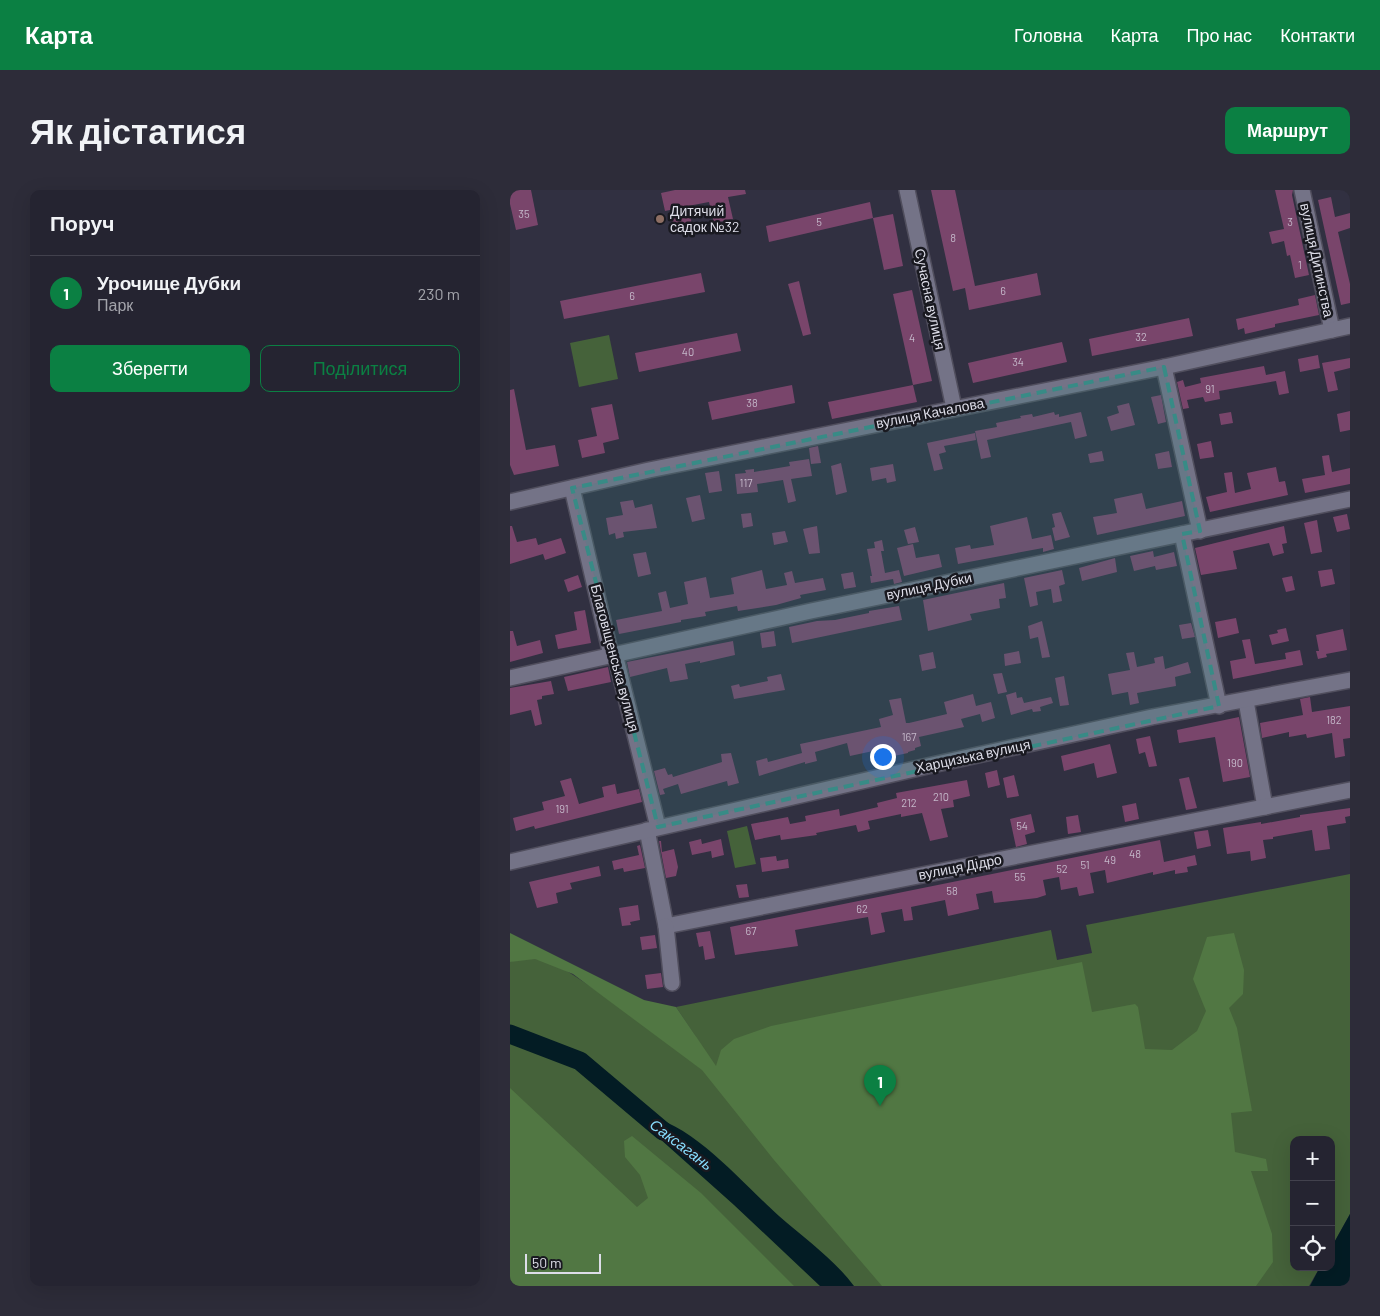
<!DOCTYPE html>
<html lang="uk">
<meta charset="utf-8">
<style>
body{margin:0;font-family:Barlow,sans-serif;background:#2d2c39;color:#f1f3f6}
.controls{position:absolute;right:15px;bottom:15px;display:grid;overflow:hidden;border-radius:10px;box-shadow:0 5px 20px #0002}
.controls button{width:45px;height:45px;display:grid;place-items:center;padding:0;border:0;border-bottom:1px solid #42414d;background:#252431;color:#f1f3f6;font:25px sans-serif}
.scale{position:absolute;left:15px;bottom:12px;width:76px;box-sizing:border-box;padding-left:5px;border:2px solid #dddde8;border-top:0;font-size:14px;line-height:18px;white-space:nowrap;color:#dddde8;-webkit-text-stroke:4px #191920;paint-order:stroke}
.you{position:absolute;left:372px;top:566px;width:18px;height:18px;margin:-12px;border:4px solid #fff;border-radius:50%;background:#1a73e8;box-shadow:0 0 0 8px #1a73e833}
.badge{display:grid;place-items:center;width:32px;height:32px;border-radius:50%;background:#0b8043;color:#fff;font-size:16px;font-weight:700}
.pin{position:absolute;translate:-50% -41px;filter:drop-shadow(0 1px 2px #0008)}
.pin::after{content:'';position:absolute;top:26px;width:18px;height:15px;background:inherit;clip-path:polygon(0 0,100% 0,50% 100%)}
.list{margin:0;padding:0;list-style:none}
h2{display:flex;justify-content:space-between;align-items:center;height:65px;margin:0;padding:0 20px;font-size:21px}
h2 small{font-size:16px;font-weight:400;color:#a3a4ab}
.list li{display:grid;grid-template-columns:32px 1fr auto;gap:15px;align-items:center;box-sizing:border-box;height:75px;padding:0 20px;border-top:1px solid #42414d}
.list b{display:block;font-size:19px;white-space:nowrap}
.list p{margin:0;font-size:16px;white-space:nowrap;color:#a3a4ab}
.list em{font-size:16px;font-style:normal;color:#a3a4ab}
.actions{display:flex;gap:10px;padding:15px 20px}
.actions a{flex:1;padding:11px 0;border:1px solid #0b8043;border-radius:10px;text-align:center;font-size:18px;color:#0b8043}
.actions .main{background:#0b8043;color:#fff}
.icon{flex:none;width:28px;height:28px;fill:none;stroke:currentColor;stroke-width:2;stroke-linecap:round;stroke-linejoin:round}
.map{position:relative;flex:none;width:840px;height:1096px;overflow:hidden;border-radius:10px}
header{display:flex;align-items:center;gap:30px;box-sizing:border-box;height:70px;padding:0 25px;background:#0b8043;color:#fff}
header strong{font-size:24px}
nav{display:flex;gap:28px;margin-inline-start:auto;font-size:18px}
.intro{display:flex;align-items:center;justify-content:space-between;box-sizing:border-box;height:120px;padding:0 30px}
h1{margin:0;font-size:35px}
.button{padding:12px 22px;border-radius:10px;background:#0b8043;color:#fff;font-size:18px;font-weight:700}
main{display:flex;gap:30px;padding:0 30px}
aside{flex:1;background:#252431;border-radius:10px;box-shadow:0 5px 20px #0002}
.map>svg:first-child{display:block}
.green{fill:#45623a}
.forest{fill:#517743}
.water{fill:#031c24}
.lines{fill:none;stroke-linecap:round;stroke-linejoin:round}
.river{stroke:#031c24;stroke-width:19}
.building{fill:#79456b}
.minor-casing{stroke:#504e5d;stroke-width:18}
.minor{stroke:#747387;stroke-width:15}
.marked{fill:#388b86;fill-opacity:0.2;stroke:#388b86;stroke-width:4;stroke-dasharray:10 6;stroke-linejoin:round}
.education-dot{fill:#8d6e63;stroke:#191920;stroke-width:2}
.labels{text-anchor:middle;stroke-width:5;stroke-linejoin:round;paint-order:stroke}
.number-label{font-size:11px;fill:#c4b7c9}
.poi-label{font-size:14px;fill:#dddde8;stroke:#191920;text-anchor:start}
.street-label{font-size:14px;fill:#dddde8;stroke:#191920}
.water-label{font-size:15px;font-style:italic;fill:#87ddfe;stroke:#191920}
</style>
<header>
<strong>Карта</strong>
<nav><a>Головна</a><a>Карта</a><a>Про нас</a><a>Контакти</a></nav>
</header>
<div class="intro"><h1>Як дістатися</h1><a class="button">Маршрут</a></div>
<main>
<aside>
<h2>Поруч<small></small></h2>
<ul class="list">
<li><span class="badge">1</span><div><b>Урочище Дубки</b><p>Парк</p></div><em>230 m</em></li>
</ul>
<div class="actions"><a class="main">Зберегти</a><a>Поділитися</a></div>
</aside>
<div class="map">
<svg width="840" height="1096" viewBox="0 0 840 1096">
<rect width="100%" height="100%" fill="#313041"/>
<!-- green -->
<g class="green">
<polygon points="99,145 108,189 69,197 60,153"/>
<polygon points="237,636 246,674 225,678 217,641"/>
<path d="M840,684V1024L821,1058V950H784V1077H810L799,1096H0V772C35,757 70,792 98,808C125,823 157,834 186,847L166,817L541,740L547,770L582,763L576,735Z"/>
</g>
<!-- forest -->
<g class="forest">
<polygon points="0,743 134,810 166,817 206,876 211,860 224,849 261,836 572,772 582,822 625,814 628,817 635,859 662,860 687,841 696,821 683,789 697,747 724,743 734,780 733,804 719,818 727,838 742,921 721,923 725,962 756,969 758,981 741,981 762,1044 763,1072 746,1096 372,1096 264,970 192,880 63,784 25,769 0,772"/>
<polygon points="0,898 127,1017 138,1008 130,985 115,967 114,951 122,946 191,1003 284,1096 0,1096"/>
</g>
<!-- water -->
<g class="water">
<path d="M133,925C182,932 232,993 269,1026C295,1049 323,1068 344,1096H310L224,1015L140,940Z"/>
<polygon points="840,1024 840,1096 800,1096 810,1077 821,1077 821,1058"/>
</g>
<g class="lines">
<!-- river -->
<polyline class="river" points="0,844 70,871 153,941"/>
</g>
<!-- building -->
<g class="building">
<polygon points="0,0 21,0 28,35 6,40 0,14"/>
<polygon points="165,0 235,0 236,4 218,7 223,29 204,33 199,12 178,16 183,39 165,42 160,20 155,21 151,3"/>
<polygon points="421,0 445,0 465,96 527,83 531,105 459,120 455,98 443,101"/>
<polygon points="765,0 783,0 782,5 799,85 785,88 780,65 777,66 774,51 762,54 759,42 774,39"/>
<polygon points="821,7 825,27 840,23 840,38 828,42 840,94 840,113 831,115 808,10"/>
<polygon points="360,12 363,28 259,52 256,36"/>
<polygon points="383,24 393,76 374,80 363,28"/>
<polygon points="191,83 195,102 54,129 50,111"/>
<polygon points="289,91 301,144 293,146 278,94"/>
<polygon points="402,100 422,191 403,195 383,104"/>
<polygon points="805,105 809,125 765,134 765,137 735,144 734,138 728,140 726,129 789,115 788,109"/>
<polygon points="679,128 683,146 582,166 579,149"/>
<polygon points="227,143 231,161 129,182 125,163"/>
<polygon points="552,152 557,172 463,193 458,173"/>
<polygon points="808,165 810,178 790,182 788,169"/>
<polygon points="840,168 840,178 824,182 828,200 818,202 812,173"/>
<polygon points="754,176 756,185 775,181 779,203 769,205 766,191 709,201 710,209 695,212 693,207 677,210 679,218 673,219 667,192 673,190 675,197 691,193 690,188"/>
<polygon points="282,195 285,213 202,230 198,212"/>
<polygon points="403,195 407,212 322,229 318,212"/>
<polygon points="4,199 16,260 45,255 49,276 4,285 0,275 0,200"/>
<polygon points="651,205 656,232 648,234 641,207"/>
<polygon points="619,213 625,235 601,241 597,227 609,223 607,216"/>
<polygon points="102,214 109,249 93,253 95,263 72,268 68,250 87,246 81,218"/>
<polygon points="840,221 840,240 830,242 827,224"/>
<polygon points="544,222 545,225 549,224 549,227 571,222 577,246 565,249 561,232 500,245 477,250 481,267 471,269 465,241 487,237 486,233 511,228 510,226 522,224 523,227"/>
<polygon points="721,222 723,233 711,235 709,224"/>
<polygon points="465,243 466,250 434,256 436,262 429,264 433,279 424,281 417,253"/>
<polygon points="701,251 704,267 690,269 687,254"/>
<polygon points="308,256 311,273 301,274 299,258"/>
<polygon points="592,261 594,271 580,273 578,264"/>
<polygon points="659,261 662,277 648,279 645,264"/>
<polygon points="819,265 822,282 840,278 840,294 795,303 792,289 815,285 812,266"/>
<polygon points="299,269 302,286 281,289 286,311 278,313 273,290 247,294 248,302 227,304 225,284 236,283 235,280 244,279 244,282 280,276 279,272"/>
<polygon points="331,273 337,302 326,305 321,276"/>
<polygon points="383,274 386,291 377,293 376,288 362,291 360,278"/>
<polygon points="766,277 769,292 775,291 778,305 700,322 696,307 717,302 714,283 722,282 725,303 741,299 737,283"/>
<polygon points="209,281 212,301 199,303 195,283"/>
<polygon points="632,303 636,319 672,311 675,326 587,345 583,327 607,323 604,309"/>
<polygon points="190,305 195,329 182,332 176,308"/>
<polygon points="123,310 125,318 142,314 147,338 113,342 114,347 106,349 105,343 99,345 96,328 113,325 110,312"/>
<polygon points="551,322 560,347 545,351 542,338 545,337 542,324"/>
<polygon points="241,323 243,336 233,338 231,324"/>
<polygon points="837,324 840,339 827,342 823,327"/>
<polygon points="517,327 522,349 541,345 544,359 533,362 533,358 448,374 445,358 460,355 461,359 484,355 480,336"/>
<polygon points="807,330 812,362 801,364 794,333"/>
<polygon points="0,336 2,336 7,352 26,348 28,355 51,348 56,363 35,370 33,364 0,374"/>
<polygon points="307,336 310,363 299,364 293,339"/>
<polygon points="774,336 777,353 772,354 774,363 763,366 759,353 723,361 727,379 691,385 685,358"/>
<polygon points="405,337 409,352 398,354 394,340"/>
<polygon points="275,341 278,352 264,355 262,343"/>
<polygon points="372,350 374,361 371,361 375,383 389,380 392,392 384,394 383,389 361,393 360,386 362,386 357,359 365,358 364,352"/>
<polygon points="403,354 406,368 429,364 432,377 394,386 387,358"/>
<polygon points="643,361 644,367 664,362 667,376 646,380 645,376 624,381 620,366"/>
<polygon points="136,362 141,384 128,387 123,364"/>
<polygon points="605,368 607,382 572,391 569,378"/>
<polygon points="822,379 825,394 811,397 808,381"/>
<polygon points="252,380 256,399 277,395 274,383 282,381 285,393 313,388 316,400 290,405 291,408 266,415 228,421 227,416 195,422 196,426 171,430 171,432 109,444 106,430 152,421 148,403 156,401 160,418 178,414 174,392 196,387 200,408 224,404 221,388"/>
<polygon points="552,380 555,394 549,396 552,411 543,413 541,399 526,402 528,415 520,417 514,388"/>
<polygon points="343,382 346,397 334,399 331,384"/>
<polygon points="68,385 72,397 58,402 54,390"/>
<polygon points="782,386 785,400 776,402 772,388"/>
<polygon points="494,393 496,408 489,409 490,418 460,424 462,430 418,441 413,410"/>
<polygon points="389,416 392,430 282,453 279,437 307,431 325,430 359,423 359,421"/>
<polygon points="75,420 81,453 48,459 45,445 67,440 64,422"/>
<polygon points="726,428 729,443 708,448 705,432"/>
<polygon points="532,431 540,467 532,468 528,447 520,449 518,436"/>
<polygon points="681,433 685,447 672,449 669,435"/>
<polygon points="776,438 779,451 762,455 759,445 768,443 767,440"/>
<polygon points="833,439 837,460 816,464 817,467 808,469 806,461 809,461 806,445"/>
<polygon points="0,441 3,441 7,456 30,450 33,463 0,472"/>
<polygon points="264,441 266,456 252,458 250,443"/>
<polygon points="740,449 745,474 776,469 775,463 790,460 793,475 723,489 720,471 736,468 732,450"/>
<polygon points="223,451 225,465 190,473 190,471 175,474 178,489 160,492 157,478 120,487 117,472"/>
<polygon points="509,461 511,473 495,476 494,464"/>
<polygon points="423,462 426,478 412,481 409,465"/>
<polygon points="624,462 627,477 645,473 644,468 653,466 655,479 678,472 681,483 665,487 666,496 627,503 629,513 620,515 618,502 602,505 598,484 620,480 616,463"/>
<polygon points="98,477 101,492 58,501 54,487"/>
<polygon points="492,483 497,502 488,504 483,484"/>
<polygon points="271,484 275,500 224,509 221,496 229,494 230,497 258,491 257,487"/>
<polygon points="554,486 559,515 550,516 545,488"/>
<polygon points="41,491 44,504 32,506 32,509 27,510 32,534 25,536 21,520 0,525 0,498"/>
<polygon points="506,502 507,508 512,507 514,513 541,507 543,513 530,517 531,521 523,522 522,519 501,525 496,505"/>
<polygon points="463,504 466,516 481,512 485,528 472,532 470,524 451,529 454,537 409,547 411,556 405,558 405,560 398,562 398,563 365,570 363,561 340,566 337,553 305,562 307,571 295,574 295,572 249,586 246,571 257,568 258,572 292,563 290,554 371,537 369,529 383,525 379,510 391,508 396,533 399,533 437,524 434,512"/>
<polygon points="800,507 802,522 840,516 840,548 833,549 835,566 825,568 822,543 797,548 796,544 779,547 779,542 752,548 750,533 793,525 790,509"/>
<polygon points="729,527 740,587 713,592 705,547 669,553 667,540"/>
<polygon points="640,546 647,576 639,577 635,562 629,564 626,549"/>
<polygon points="600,554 607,583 587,588 584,573 554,581 551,566"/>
<polygon points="221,563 229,593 218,596 217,591 171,604 168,594 153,599 155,604 150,605 144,581 155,578 158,585 162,584 163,587 212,572 211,564"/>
<polygon points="487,580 490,595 478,598 475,583"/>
<polygon points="504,585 509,606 497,608 493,588"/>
<polygon points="679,587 687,618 676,620 669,589"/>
<polygon points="61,588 69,614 94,607 92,597 105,594 107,604 129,599 132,612 25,639 24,636 6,641 3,628 34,620 32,612 55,606 50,591"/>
<polygon points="457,590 460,606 443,610 444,617 431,619 438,647 420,651 412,623 391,627 391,624 358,631 360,639 348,642 346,635 306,643 307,645 271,650 270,645 245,650 241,634 278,627 280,634 296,631 295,626 329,619 330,626 368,617 367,613 387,608 386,603"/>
<polygon points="626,613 629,629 615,632 612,616"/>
<polygon points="840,618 840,626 835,627 836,633 817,636 820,659 805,661 802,640 763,647 763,649 753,650 756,668 741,671 740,661 717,664 713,638 751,632 751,634 790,627 790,625"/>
<polygon points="521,624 525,642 515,645 517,654 506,657 500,629"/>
<polygon points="568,625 571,642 558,644 556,627"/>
<polygon points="698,640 701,656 687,659 684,642"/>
<polygon points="191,649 192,654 211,649 214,665 202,668 201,661 182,665 179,652"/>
<polygon points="650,650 654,672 685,665 687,675 677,677 678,682 665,684 665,680 643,685 643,682 597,693 595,680 580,683 584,703 569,706 567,697 551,700 549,687 533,690 536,705 527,708 484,713 482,701 466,704 469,719 438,726 435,710 401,717 403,730 394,731 392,719 371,723 375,742 361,745 358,727 285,740 288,756 225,765 220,737"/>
<polygon points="149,651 151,651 152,662 164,659 168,677 166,686 156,688"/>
<polygon points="130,655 135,678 114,682 113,678 104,680 102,671 129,665 127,656"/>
<polygon points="266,666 267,671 278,669 279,678 252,682 250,668"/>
<polygon points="89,676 91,686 60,693 62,699 46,703 48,713 27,718 19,692"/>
<polygon points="237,694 239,707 229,708 226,695"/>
<polygon points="128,715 130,730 120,732 121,735 112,736 109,718"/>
<polygon points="200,741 205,768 195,770 193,756 189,757 186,743"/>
<polygon points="145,745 147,758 132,760 130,747"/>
<polygon points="151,783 153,797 137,799 135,785"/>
</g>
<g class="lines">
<defs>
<g id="minor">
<polyline points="397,0 444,218"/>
<polyline points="792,0 822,140"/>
<polyline points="654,177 690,341"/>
<polyline points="62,298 100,461 105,464 148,637"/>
<polyline points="0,312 139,280 654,177 840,136"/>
<polyline points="672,344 709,516"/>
<polyline points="0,488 301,421 840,309"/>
<polyline points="736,511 755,617"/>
<polyline points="137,640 156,736 840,600"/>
<polyline points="0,672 422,575 642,527 840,490"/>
<polyline points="156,736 162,793"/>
</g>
</defs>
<!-- minor casing -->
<use href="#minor" class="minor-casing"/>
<!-- minor -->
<use href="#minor" class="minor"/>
</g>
<!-- marked area -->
<path class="marked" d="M654,177L690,341L672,344L709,516L148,637L62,298Z"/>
<!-- markers -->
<circle class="education-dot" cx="150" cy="29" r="5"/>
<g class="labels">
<!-- number labels -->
<g class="number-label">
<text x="14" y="28">35</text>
<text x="309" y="36">5</text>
<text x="780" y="36">3</text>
<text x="443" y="52">8</text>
<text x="790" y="79">1</text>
<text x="493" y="105">6</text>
<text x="122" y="110">6</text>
<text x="631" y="151">32</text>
<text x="402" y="152">4</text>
<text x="178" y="166">40</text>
<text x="508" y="176">34</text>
<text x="700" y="203">91</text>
<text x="242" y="217">38</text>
<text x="236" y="297">117</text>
<text x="824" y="534">182</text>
<text x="399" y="551">167</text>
<text x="725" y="577">190</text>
<text x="431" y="611">210</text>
<text x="399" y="617">212</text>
<text x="52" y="623">191</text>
<text x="512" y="640">54</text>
<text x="625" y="668">48</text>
<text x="600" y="674">49</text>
<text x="575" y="679">51</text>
<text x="552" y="683">52</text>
<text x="510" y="691">55</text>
<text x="442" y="705">58</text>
<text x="352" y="723">62</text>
<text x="241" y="745">67</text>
</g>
<!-- poi labels -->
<g class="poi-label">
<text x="160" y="26">Дитячий<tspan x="160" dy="16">садок №32</tspan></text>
</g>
<!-- street labels -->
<g class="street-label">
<text transform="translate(807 70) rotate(78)" y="5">вулиця Дитинства</text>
<text transform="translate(420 109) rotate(78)" y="5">Сучасна вулиця</text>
<text transform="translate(420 223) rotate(-11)" y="5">вулиця Качалова</text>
<text transform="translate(419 396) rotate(-12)" y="5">вулиця Дубки</text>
<text transform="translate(105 468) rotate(75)" y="5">Благовіщенська вулиця</text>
<text transform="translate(463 566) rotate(-12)" y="5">Харцизька вулиця</text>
<text transform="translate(450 677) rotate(-11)" y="5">вулиця Дідро</text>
</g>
<!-- water labels -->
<g class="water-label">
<text transform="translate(171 955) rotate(37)" y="5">Саксагань</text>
</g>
</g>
</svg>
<div class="controls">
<button>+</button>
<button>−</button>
<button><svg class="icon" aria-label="locate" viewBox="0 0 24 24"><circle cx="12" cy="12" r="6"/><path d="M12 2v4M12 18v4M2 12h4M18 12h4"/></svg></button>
</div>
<div class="scale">50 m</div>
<div class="you"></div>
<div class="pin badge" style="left:370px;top:916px">1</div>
</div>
</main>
